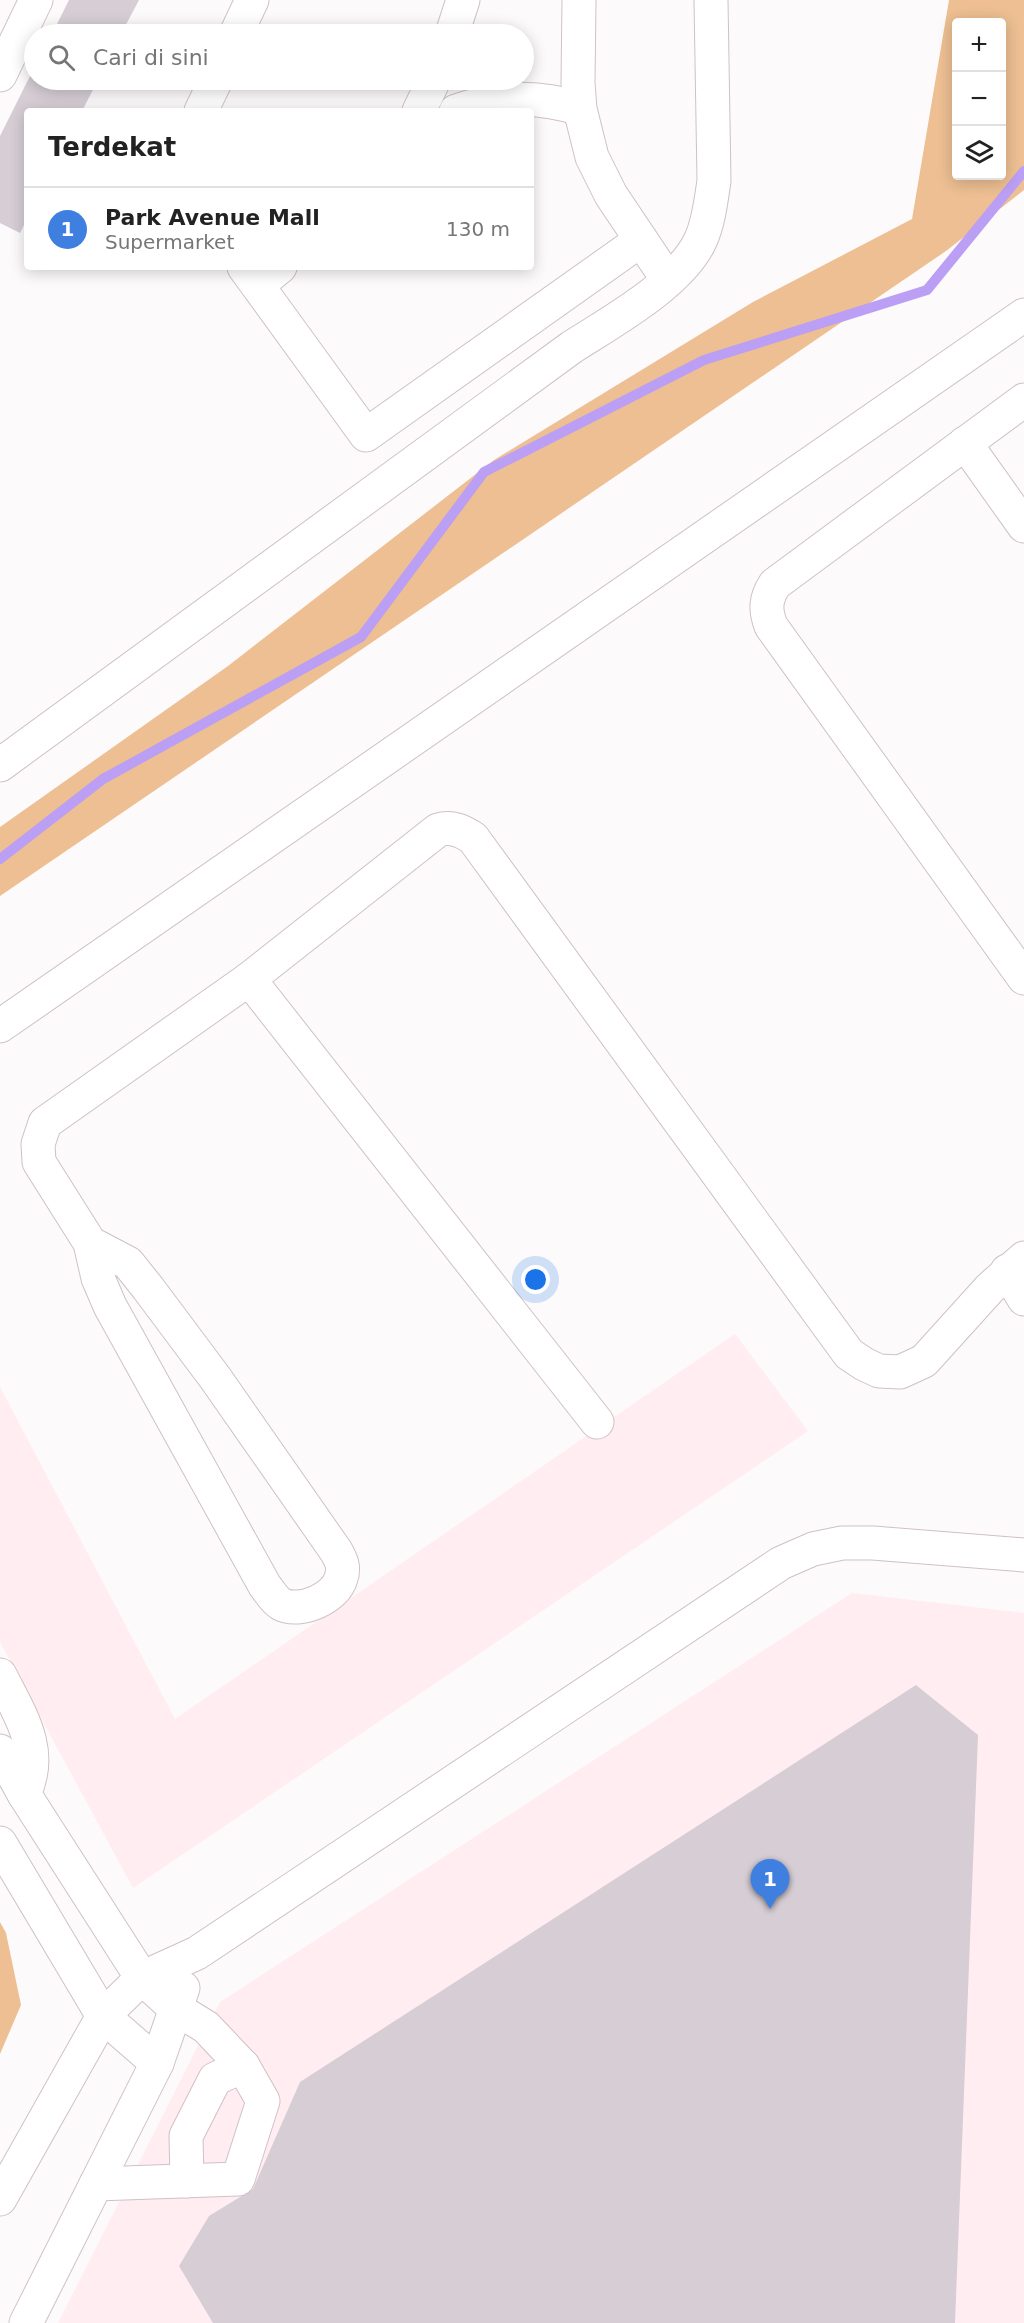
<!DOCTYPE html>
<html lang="id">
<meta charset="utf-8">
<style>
body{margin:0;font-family:"DejaVu Sans",sans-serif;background:#f2f2f2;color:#222}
.controls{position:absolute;right:18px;top:18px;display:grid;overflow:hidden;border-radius:6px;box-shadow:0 3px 15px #0003}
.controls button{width:54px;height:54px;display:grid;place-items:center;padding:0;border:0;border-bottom:2px solid #e0e0e0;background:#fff;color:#222;font:30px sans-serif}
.you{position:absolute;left:536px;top:1280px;width:21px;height:21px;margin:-15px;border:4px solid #fff;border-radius:50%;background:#1a73e8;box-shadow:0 0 0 9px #1a73e833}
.badge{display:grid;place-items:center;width:39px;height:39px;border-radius:50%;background:#2f787e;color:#fff;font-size:20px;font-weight:700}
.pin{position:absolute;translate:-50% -50px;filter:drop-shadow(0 2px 3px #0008)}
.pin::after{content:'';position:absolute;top:32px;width:21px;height:18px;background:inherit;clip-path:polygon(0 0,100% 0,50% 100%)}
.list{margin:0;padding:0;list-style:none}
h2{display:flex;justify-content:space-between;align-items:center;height:78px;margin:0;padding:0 24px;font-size:26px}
h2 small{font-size:20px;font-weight:400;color:#767676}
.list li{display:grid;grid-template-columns:39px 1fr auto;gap:18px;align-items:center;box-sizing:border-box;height:84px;padding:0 24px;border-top:2px solid #e0e0e0}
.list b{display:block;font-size:22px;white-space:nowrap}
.list p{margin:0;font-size:20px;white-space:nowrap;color:#767676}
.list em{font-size:20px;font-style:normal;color:#767676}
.icon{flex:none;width:33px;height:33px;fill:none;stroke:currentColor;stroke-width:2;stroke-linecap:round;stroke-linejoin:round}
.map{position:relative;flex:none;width:1024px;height:2323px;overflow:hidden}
.search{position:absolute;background:#fff;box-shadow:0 3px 15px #0003;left:24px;top:24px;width:510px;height:66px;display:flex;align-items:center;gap:15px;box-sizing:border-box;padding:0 21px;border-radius:33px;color:#767676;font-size:22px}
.panel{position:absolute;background:#fff;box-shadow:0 3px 15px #0003;left:24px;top:108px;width:510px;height:162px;border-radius:6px}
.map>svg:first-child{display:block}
.built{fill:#ffedf1}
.green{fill:#edbf92;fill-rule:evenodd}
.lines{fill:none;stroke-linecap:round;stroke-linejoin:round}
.stream{stroke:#ba9ff4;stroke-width:10}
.building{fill:#d6cdd5}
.minor-casing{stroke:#cfc1c5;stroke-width:35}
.minor{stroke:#fff;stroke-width:33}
</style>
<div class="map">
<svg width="1024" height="2323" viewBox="0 0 1024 2323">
<rect width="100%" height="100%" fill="#fdfafb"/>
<!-- built -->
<g class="built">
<polygon points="735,1334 808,1431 133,1888 0,1642 0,1387 175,1719"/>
<polygon points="852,1593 1024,1613 1024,2323 58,2323 220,2002"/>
</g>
<!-- green -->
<g class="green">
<path d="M949,0H1024V190L946,251L0,896V827L228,666L494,460L753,302L912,219ZM956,22H1002V176H956Z"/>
<polygon points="0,1922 6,1933 21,2005 0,2054"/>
</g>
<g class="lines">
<!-- stream -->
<polyline class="stream" points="0,859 103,779 361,637 484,472 704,360 927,290 1024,171"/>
</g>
<!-- building -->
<g class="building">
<polygon points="69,0 139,0 121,34 52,34"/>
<polygon points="34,68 34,80 98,80 82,111 27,111 27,219 20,233 0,223 0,136"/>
<polygon points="916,1685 978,1735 955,2323 213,2323 179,2266 209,2216 253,2189 300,2082"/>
</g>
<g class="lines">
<defs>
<g id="minor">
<polyline points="579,0 578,83 580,109 592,157 611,195 668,280"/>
<polyline points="236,34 252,0"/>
<polyline points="452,34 463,0"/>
<polyline points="0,75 36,0"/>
<polyline points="201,111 216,80"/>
<polyline points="419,111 434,80"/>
<path d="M456,111C497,97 539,95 580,109"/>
<polyline points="244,267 366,435 641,240"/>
<polyline points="258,285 280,267"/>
<path d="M1024,400L775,584C765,599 765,610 771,626L1024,978"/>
<polyline points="965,443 1024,526"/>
<path d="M0,765L572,347C611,322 682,283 701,239C709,221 711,200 714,181L711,0"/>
<polyline points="249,979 597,1422"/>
<polyline points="0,1026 1024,315"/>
<path d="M90,1243L128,1263L148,1288L216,1379L336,1551C341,1560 345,1567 341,1578C336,1598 300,1614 281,1604C274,1600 270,1592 265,1586L110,1306L98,1278L90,1243L39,1162L38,1144L45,1123L249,979L438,830C452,826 462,831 473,838L849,1354L864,1364L879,1371L900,1372L924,1361L990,1288L1024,1258"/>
<polyline points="1007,1271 1024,1299"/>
<path d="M0,1675C20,1715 45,1750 24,1794"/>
<polyline points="0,1751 24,1794 142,1978 175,2008 206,2027 243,2066 263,2101 238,2179 96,2184"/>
<polyline points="0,1843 103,2016 157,2063"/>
<polyline points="187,2181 186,2136 215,2079 243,2066"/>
<polyline points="0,2199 103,2016 142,1978 197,1953 781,1563 813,1549 842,1543 873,1543 1024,1555"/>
<polyline points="26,2323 157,2063 183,1988"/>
</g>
</defs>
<!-- minor casing -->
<use href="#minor" class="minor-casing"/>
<!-- minor -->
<use href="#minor" class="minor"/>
</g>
</svg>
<div class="controls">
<button>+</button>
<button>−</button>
<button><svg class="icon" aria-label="layers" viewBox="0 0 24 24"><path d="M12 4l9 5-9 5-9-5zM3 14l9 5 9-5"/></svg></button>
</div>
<div class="you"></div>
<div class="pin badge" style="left:770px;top:1909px;background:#3f7fe0">1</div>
<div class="search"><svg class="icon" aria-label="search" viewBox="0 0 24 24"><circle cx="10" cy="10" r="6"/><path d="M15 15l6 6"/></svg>Cari di sini</div>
<section class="panel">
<h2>Terdekat<small></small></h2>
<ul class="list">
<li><span class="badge" style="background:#3f7fe0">1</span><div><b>Park Avenue Mall</b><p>Supermarket</p></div><em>130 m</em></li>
</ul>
</section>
</div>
